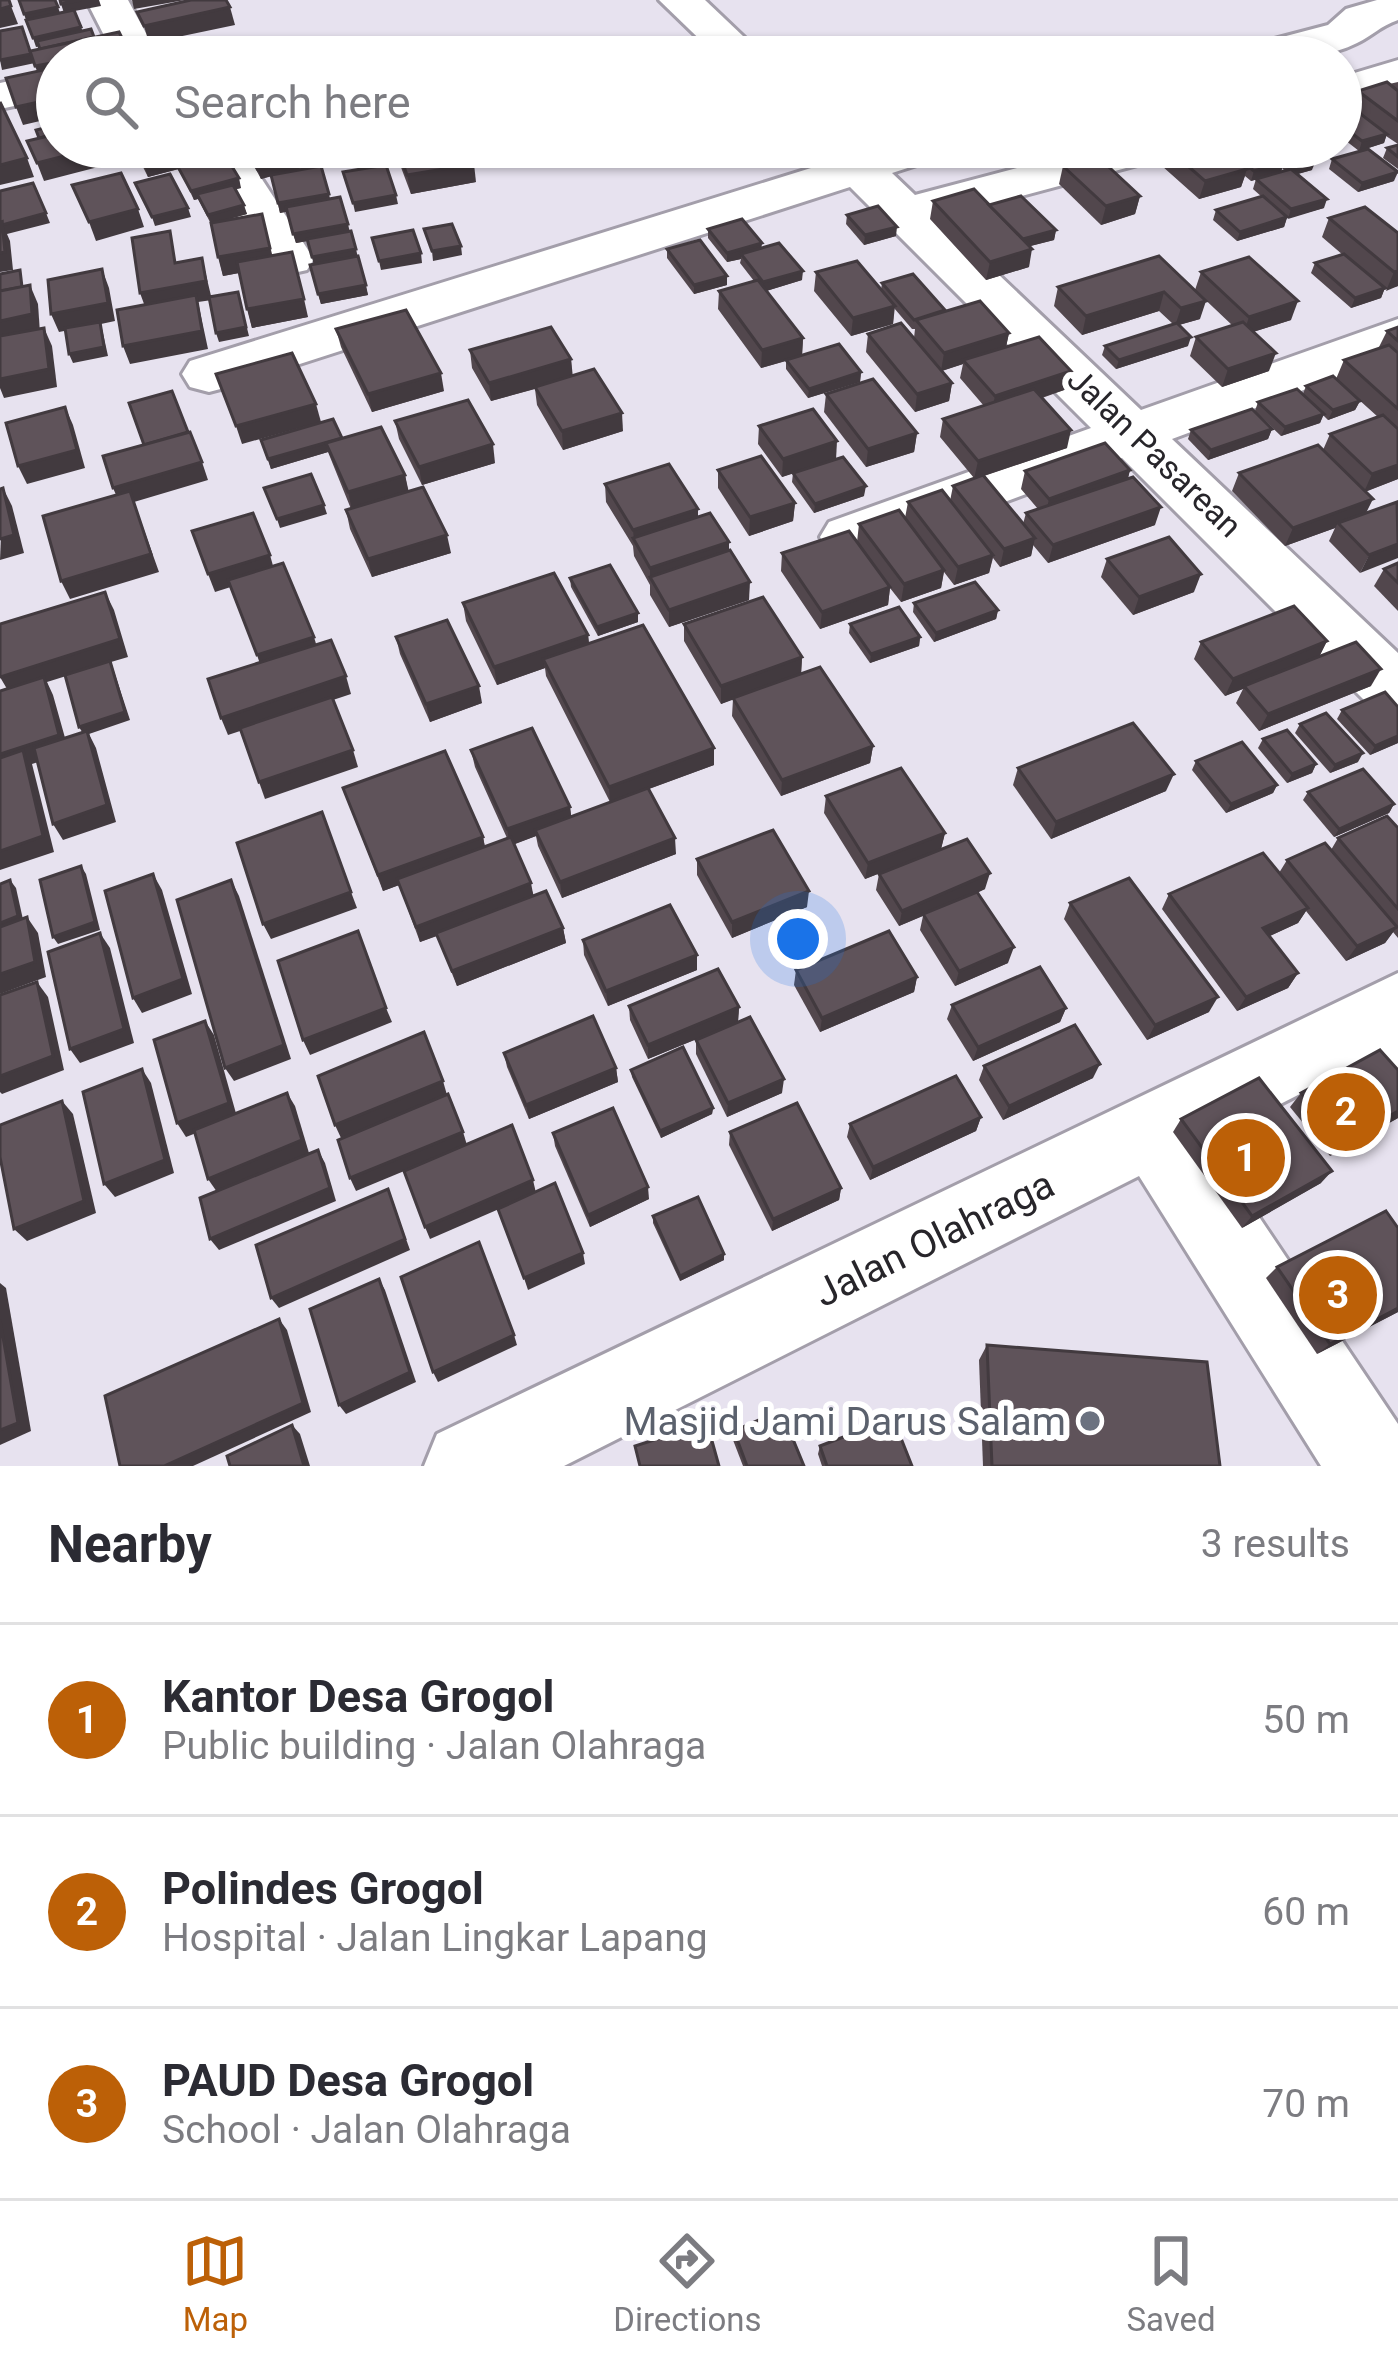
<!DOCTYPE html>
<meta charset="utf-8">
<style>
body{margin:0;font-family:Roboto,sans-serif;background:#f2f2f3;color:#2b2b33}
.you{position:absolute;left:798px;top:939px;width:42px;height:42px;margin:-30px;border:9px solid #fff;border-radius:50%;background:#1a73e8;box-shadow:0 0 0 18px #1a73e833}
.badge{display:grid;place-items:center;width:78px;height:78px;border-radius:50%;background:#bc6007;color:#fff;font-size:39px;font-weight:700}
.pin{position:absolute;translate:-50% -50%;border:6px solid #fff;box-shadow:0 3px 12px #0006}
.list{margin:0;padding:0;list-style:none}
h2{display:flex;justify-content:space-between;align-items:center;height:156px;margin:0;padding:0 48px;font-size:51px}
h2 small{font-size:39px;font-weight:400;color:#7c7c81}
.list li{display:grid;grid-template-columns:78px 1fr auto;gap:36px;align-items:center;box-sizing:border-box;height:192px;padding:0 48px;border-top:3px solid #e1e1e2}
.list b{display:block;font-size:45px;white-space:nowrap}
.list p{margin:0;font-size:39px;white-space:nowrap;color:#7c7c81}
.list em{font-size:39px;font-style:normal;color:#7c7c81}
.icon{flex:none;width:66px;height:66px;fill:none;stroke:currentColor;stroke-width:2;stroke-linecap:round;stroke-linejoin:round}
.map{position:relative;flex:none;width:1398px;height:1466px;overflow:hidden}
.search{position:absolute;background:#fff;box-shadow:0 3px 9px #0004;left:36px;right:36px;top:36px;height:132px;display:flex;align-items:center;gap:30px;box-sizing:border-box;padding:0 42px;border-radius:66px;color:#7c7c81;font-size:45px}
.sheet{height:732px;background:#fff}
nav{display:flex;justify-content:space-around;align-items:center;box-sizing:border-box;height:168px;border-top:3px solid #e1e1e2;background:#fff;font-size:33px;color:#7c7c81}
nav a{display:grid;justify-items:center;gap:6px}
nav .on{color:#bc6007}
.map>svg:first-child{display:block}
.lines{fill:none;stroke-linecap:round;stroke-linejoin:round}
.minor-casing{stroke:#a39eaa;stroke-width:6}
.minor{fill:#fff;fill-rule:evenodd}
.wall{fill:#52474d}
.shaded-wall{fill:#423a3f}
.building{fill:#5f535a;stroke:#423a3f;stroke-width:3}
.worship-dot{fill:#6b7280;stroke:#fff;stroke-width:4.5}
.labels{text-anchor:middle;stroke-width:12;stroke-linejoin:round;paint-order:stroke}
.street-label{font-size:33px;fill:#27252a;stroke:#fff}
.near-street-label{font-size:39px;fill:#27252a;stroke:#fff}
.near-worship-label{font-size:39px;fill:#5b616d;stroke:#fff;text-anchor:end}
</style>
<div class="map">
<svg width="1398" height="1466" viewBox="0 0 1398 1466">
<rect width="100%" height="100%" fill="#e7e2ef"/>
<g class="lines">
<defs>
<g id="minor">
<polygon points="86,0 128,0 159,57 115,57"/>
<polygon points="659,0 705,0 765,57 718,57"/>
<path d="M1377,0H1398V20C1380,26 1372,36 1357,43C1320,62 1273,57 1233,57L1240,48L1328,25L1346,9Z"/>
<polygon points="1398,60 1398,88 1341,105 1341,77"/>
<polygon points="57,71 57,97 0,109 0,83"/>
<polygon points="195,147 241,147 314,259 307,270 289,274 271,270"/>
<polygon points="814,147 949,147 942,157 892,173 915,195 1097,147 1174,147 1167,157 939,218 1141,410 1398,319 1398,355 1172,439 1398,653 1398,718 1375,711 1122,458 871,552 850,558 829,552 820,537 829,522 1091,428 850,187 228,387 209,392 190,387 182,374 190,361 827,163"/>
<polygon points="1398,973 1398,1104 1371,1093 1351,1068 1208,1141 1398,1424 1398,1466 1321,1466 1139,1176 564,1466 424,1466 437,1434"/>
</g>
</defs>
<!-- minor casing -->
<use href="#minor" class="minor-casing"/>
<!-- minor -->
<use href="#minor" class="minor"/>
</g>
<!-- wall -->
<g class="wall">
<polygon points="1398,82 1398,144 1386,136 1384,143 1359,151 1341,137 1341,99 1352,107 1358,91"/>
<polygon points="1398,145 1398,169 1383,158 1387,148"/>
<polygon points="133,147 215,147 218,157 241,188 235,189 247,214 218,222 273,256 308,317 252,328 239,273 223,276 211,224 198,199 194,200 179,169 148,177"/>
<polygon points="226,147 302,147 310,166 286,172 330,199 350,232 368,295 321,304 310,265 314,264 308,241 296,243 287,211 280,213 271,176 261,179 248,154 233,158"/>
<polygon points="397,147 476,182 411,194 399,162"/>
<polygon points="1156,147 1250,147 1230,154 1235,158 1235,156 1263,147 1316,147 1304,151 1312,170 1297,174 1324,208 1287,218 1284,227 1237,241 1213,220 1216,210 1262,197 1253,189 1256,179 1285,171 1282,168 1281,172 1251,181 1245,176 1241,187 1199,199 1153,158"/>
<polygon points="1332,159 1394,181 1358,192 1329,169"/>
<polygon points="1063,166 1140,196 1135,214 1101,225 1059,184"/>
<polygon points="933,201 989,205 1056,230 1054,240 1030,246 1029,267 986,280 930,219"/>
<polygon points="847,215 896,236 864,245 846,224"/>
<polygon points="1329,218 1398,233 1398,286 1384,290 1381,298 1351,308 1311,273 1315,263 1343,255 1322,237"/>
<polygon points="708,229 762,248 802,280 766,291 803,338 802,355 861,372 860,382 808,398 786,369 786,361 761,368 718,309 719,291 754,281 740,263 741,259 727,262 708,238"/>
<polygon points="667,249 727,276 727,285 694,294 667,258"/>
<polygon points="1159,256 1200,319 1179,325 1188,346 1116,369 1102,355 1105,346 1173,324 1159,311 1082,335 1054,306 1058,287"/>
<polygon points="816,272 881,290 882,283 945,310 1009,333 1006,347 1067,389 1042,398 1067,448 984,476 1023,524 1026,513 1038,509 1021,489 1025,471 1130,470 1128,478 1155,525 1048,563 1033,545 1031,556 1000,567 993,558 989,573 954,585 944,572 941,588 901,602 890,588 888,605 820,629 781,571 782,553 857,542 859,524 905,518 908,502 950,501 953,486 974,478 940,437 943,419 984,406 960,378 963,364 942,371 952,383 949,401 915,412 866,352 868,334 914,338 915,329 912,329 894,308 893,324 851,336 814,291"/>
<polygon points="1201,272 1291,320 1253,332 1269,371 1222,387 1190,356 1196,337 1233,326 1195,290"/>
<polygon points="1398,327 1398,479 1365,492 1366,513 1397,502 1360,573 1329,541 1335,528 1285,546 1232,491 1239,473 1323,450 1330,434 1378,417 1336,379 1344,360 1378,349 1387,331"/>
<polygon points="336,329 444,391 372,412 341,347"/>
<polygon points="470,350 571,359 572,376 623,431 563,450 537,405 535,389 491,401 472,368"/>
<polygon points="1306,386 1360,401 1355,410 1328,420 1323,415 1320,423 1281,436 1255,411 1258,402 1303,394"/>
<polygon points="826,394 917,433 914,452 866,467 824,412"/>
<polygon points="395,421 495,463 422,485 399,439"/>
<polygon points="759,426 836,459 864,496 814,513 792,482 793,473 782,477 758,444"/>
<polygon points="1272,429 1268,439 1208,460 1188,439 1191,430"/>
<polygon points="342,438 405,475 408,491 451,553 372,577 350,529 346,510 351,509 328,452 271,469 261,440"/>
<polygon points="718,470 795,503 793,521 749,536 718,488"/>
<polygon points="605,484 698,517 729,551 749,600 669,627 650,595 650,585 634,556 633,546 606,502"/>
<polygon points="1107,559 1194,592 1133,615 1101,577"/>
<polygon points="1398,563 1398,611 1374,586 1384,569"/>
<polygon points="570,578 638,613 638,622 598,636 571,587"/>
<polygon points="463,603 588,635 589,644 714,748 714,765 649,789 676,854 562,898 538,846 536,836 514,844 534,896 563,928 566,943 457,986 437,936 420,942 399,885 383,891 343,788 483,837 485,847 507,838 475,767 471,750 570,807 571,816 610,802 546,676 545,668 497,685 466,621"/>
<polygon points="914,603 998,610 996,619 934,642 913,612"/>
<polygon points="684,624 802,657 801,674 873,746 870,763 781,796 732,716 733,699 721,704 684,641"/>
<polygon points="850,624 920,637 919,646 870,663 849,633"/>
<polygon points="396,637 482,703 430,722 400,654"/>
<polygon points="1327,641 1319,657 1371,686 1259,731 1236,703 1243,689 1225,696 1194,659 1201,642"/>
<polygon points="1398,707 1398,743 1370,755 1337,719 1342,710"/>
<polygon points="1300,724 1358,762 1330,773 1295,733"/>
<polygon points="1263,739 1316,764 1312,773 1287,783 1258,748"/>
<polygon points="1196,761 1277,785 1273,793 1226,813 1192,770"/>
<polygon points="1018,768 1166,791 1051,839 1013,785"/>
<polygon points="1308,792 1394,804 1389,813 1334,837 1303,800"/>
<polygon points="826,796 945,833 941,849 865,879 824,813"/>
<polygon points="1398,828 1398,938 1393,932 1385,943 1346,961 1306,911 1298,923 1270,936 1298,973 1288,988 1237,1011 1162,909 1169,894 1279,873 1287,860 1331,850 1338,838"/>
<polygon points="697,859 807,907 732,938 697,875"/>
<polygon points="879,874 985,889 977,893 1008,963 955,986 920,930 923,916 899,926 876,890"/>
<polygon points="1070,903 1209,1012 1147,1040 1064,919"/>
<polygon points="583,940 697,955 697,970 608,1006 584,955"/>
<polygon points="796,970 917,977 914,992 820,1032 794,985"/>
<polygon points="952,1005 1066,1008 1060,1022 973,1061 947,1019"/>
<polygon points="629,1006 739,1007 738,1022 648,1059 630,1020"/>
<polygon points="696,1040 782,1093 727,1117 696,1054"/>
<polygon points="504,1053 616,1068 618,1082 529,1119 507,1067"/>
<polygon points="984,1066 1093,1078 1003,1120 979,1080"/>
<polygon points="631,1070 713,1108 712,1114 661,1138 632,1077"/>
<polygon points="1398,1070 1398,1118 1330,1156 1290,1107 1301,1093"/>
<polygon points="981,1117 976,1131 870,1180 847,1137 850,1124"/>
<polygon points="1181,1119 1321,1183 1242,1228 1173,1132"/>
<polygon points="730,1132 841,1188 839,1200 772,1231 729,1145"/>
<polygon points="553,1133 649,1199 590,1227 555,1146"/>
<polygon points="653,1216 724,1260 680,1281 653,1223"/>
<polygon points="1277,1267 1398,1312 1317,1354 1266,1278"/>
<polygon points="987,1345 1220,1466 983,1466 979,1360"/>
<polygon points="734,1431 804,1466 743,1466 733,1440"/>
<polygon points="820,1446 912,1466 822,1466 818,1454"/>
</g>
<!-- shaded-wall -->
<g class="shaded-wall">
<polygon points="81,0 99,0 101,6 64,13 61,4"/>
<polygon points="132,0 185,0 134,9"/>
<polygon points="11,6 18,24 0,28 0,9"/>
<polygon points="58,7 61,16 27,23 24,14"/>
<polygon points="230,7 235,25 149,43 144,26"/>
<polygon points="81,27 85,37 36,47 33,38"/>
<polygon points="126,46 129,57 77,57"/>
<polygon points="31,54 35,63 2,70 0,60"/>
<polygon points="57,62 57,81 42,84 35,66"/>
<polygon points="57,98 57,117 23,125 16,107"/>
<polygon points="1387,134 1384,143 1359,151 1362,141"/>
<polygon points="100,147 129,147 133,158 44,181 37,163"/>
<polygon points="187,147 215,147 219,158 148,177 142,159"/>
<polygon points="237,147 275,147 233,158 230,149"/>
<polygon points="1213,147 1250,147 1210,160"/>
<polygon points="308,156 310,166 261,179 258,170"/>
<polygon points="27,158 34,177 0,185 0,165"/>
<polygon points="1316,160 1312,170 1291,176 1294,166"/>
<polygon points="1284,162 1281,172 1251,181 1254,171"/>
<polygon points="474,164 476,182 411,194 407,175"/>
<polygon points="1247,169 1241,187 1199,199 1205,181"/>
<polygon points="1398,172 1394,181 1358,192 1362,183"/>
<polygon points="239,178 241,188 194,200 191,191"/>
<polygon points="329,194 331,204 280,213 278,203"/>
<polygon points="396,195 398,204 355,212 353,203"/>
<polygon points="1140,196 1135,214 1101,225 1106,206"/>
<polygon points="1327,199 1324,208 1288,219 1291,209"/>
<polygon points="244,205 247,214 211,224 208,215"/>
<polygon points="188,208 191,217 155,226 152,217"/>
<polygon points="138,209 144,227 96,241 89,222"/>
<polygon points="46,213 50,223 7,234 10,241 13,270 0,272 0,226"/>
<polygon points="262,214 275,266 223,276 218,257"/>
<polygon points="1287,217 1284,227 1237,241 1240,232"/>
<polygon points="348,224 350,233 296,243 293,234"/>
<polygon points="897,227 896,236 864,245 865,235"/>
<polygon points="1056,230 1054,240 1019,249 1021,240"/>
<polygon points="762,243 761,253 741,254 741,259 727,262 727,253"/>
<polygon points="461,246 462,255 433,261 432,251"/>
<polygon points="356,249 358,258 314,266 312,257"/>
<polygon points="1032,249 1029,267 986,280 990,262"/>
<polygon points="421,253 422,263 381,270 379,261"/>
<polygon points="202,258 212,300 198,302 208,349 130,364 123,346 147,312 140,293"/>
<polygon points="102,269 109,288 115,321 101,324 108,356 73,363 69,354 100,324 59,332 51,314"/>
<polygon points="803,271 802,280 763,292 763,282"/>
<polygon points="1398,271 1398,286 1386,291 1394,272"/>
<polygon points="727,276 727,285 694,294 694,285"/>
<polygon points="30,285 38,304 40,333 0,341 0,321"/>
<polygon points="366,285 368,295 321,304 318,294"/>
<polygon points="1385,288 1381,298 1351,308 1355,298"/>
<polygon points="238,292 249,336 219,342 216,333"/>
<polygon points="1164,292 1159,311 1082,335 1086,316"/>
<polygon points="304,299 308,317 252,328 247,309"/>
<polygon points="1206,301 1200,319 1175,326 1181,308"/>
<polygon points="1298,301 1291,320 1243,335 1249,317"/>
<polygon points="895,306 893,324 851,336 853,318"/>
<polygon points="44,328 52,346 57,387 4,398 0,388 0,379"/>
<polygon points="1009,333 1005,351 963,360 963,364 941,371 944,353"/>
<polygon points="1191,337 1188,346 1116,369 1119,360"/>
<polygon points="803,338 802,356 761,368 762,350"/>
<polygon points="1276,353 1269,371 1222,387 1228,369"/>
<polygon points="571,359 573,378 491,401 489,383"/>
<polygon points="1071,371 1067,389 991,414 995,396"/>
<polygon points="861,372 860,382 808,398 809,389"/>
<polygon points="441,373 444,391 372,412 368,394"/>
<polygon points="952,383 949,401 915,412 917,394"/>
<polygon points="1360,401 1355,410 1328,420 1333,410"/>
<polygon points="316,404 321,422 242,444 236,426"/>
<polygon points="65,407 73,425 85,468 27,484 18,466"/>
<polygon points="622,413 623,431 563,450 562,431"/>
<polygon points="1324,414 1320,423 1281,436 1285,427"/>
<polygon points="1272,429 1268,439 1208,460 1211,450"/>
<polygon points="1071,430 1067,448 974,479 978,461"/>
<polygon points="917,433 914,452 866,467 868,449"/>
<polygon points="837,441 836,460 782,477 783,459"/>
<polygon points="326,443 328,452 271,469 268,459"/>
<polygon points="493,444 495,463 422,485 419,467"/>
<polygon points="202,462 208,480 134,502 159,572 70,599 61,581 121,506 113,488"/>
<polygon points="1398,465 1398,479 1364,492 1372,474"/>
<polygon points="1130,470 1125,489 1045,517 1049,499"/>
<polygon points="405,475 409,493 352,510 348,492"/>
<polygon points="866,486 864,496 814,513 815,504"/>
<polygon points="3,488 12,506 24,553 0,560"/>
<polygon points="1373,499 1364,517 1338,523 1335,528 1285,546 1293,528"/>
<polygon points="795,503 793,521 749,536 750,517"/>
<polygon points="324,505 327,514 280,528 277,519"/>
<polygon points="1161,507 1155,525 1048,563 1053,545"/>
<polygon points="698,509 698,527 634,540 633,530"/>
<polygon points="447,535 451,553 372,577 368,559"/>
<polygon points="1035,538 1031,556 1000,567 1004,549"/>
<polygon points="729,542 729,560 650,578 650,568"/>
<polygon points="1398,544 1398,558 1360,573 1369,555"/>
<polygon points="270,555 275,573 215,592 208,574"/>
<polygon points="993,555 989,573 954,585 958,567"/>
<polygon points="944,570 941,588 901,602 904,584"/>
<polygon points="1201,574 1194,592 1133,615 1139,597"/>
<polygon points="750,582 749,600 669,627 669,610"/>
<polygon points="890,587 888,605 820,629 822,612"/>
<polygon points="105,592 114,610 128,657 111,662 130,720 89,734 96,748 116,822 63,840 53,824 84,735 79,727 111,662 47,682 53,695 69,752 32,764 54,852 0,870 0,754 10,694 0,677"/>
<polygon points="998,610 996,619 934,642 936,633"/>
<polygon points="638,613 638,622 598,636 597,627"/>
<polygon points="588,635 590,653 543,659 545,668 497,685 494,667"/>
<polygon points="314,637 319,654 263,673 257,655"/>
<polygon points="920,637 919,646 870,663 871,654"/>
<polygon points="1327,641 1318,659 1225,696 1233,679"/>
<polygon points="802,657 801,675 721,704 721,686"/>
<polygon points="1381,669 1371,686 1259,731 1268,714"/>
<polygon points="346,676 351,694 228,735 221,718"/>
<polygon points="479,686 482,703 430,722 426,704"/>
<polygon points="1398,736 1398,743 1370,755 1375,746"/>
<polygon points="873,746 870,763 781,796 782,780"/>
<polygon points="714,748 714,765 610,803 609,787"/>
<polygon points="353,750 358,767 265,799 259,782"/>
<polygon points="1363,753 1358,762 1330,773 1335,765"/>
<polygon points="1316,764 1312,773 1287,783 1292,774"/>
<polygon points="1174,774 1166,791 1051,839 1056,822"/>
<polygon points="1277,785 1273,793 1226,813 1231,804"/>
<polygon points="1394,804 1389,813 1334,837 1339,829"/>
<polygon points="570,807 572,823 535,830 536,836 510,846 507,829"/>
<polygon points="945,833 941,849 865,879 868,863"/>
<polygon points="483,837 486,853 383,891 378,875"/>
<polygon points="675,838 676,854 562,898 560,882"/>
<polygon points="81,866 86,874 100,930 58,944 53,937"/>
<polygon points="990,873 985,889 899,926 902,911"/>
<polygon points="153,874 162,890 192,994 142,1013 133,998"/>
<polygon points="10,880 16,888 24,924 0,933 0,923"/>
<polygon points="231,880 239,896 291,1059 234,1081 225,1068"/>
<polygon points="531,883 534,899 420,942 416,927"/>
<polygon points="809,891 807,907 732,938 732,922"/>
<polygon points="351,892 357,908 271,939 263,924"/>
<polygon points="1308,908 1298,923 1254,943 1263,928"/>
<polygon points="27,917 38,933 46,977 0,994 0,974"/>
<polygon points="1397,927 1385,943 1346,961 1357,946"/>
<polygon points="563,928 566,943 457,986 452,971"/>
<polygon points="100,933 110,948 134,1043 80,1063 70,1049"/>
<polygon points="1014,947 1008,963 955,986 959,971"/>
<polygon points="697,955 697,970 608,1006 606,991"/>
<polygon points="1298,973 1288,988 1237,1011 1246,997"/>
<polygon points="917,977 914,992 820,1032 822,1018"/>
<polygon points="37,982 48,997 64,1070 2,1094 0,1092 0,1076"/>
<polygon points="1218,997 1209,1012 1147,1040 1155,1025"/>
<polygon points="739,1007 738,1022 648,1059 648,1045"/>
<polygon points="386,1008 392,1022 310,1055 303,1040"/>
<polygon points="1066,1008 1060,1022 973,1061 978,1047"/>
<polygon points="205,1021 214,1035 237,1117 186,1137 177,1123"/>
<polygon points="1100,1064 1093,1078 1003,1120 1009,1106"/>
<polygon points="616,1068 618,1082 529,1119 526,1105"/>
<polygon points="142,1069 151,1083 174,1173 115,1197 104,1184"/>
<polygon points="784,1079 782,1093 727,1117 728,1103"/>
<polygon points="443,1081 447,1095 341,1138 335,1125"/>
<polygon points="287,1093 295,1106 309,1153 217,1192 208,1179"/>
<polygon points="62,1101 73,1114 96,1213 27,1241 14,1229"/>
<polygon points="713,1108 712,1114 661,1138 660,1131"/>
<polygon points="1398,1111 1398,1118 1330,1156 1341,1143"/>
<polygon points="981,1117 976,1131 870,1180 873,1167"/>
<polygon points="463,1132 467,1145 356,1191 350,1178"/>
<polygon points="318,1150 325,1163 336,1201 219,1250 210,1239"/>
<polygon points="1332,1171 1321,1183 1242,1228 1252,1216"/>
<polygon points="533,1180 536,1193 430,1239 425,1227"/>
<polygon points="648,1187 649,1199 590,1227 588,1215"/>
<polygon points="841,1188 839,1200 772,1231 773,1219"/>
<polygon points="388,1189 410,1250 279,1308 271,1298"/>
<polygon points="583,1253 585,1264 528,1290 524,1278"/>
<polygon points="724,1254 724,1260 680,1281 680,1276"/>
<polygon points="379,1279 385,1290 416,1382 346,1414 339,1405"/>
<polygon points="0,1283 6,1288 31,1431 0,1445"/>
<polygon points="1398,1308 1398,1312 1317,1354 1330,1344"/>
<polygon points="279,1319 287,1330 311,1412 193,1466 164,1466"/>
<polygon points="514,1335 517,1345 438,1382 433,1372"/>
<polygon points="292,1425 300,1434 310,1466 304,1466"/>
</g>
<!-- building -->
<g class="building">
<polygon points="0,0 9,0 11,6 0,9"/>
<polygon points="19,0 55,0 58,7 24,14"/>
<polygon points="60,0 81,0 61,4"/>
<polygon points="191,0 226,0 230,7 144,26 137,12"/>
<polygon points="74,10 81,27 33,38 26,20"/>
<polygon points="22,27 31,54 0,60 0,31"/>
<polygon points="91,29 94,37 40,49 37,41"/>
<polygon points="119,32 126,46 77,57 57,57 57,62 35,66 30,51"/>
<polygon points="57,67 57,98 16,107 6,78"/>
<polygon points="1387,82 1398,91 1398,121 1358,91"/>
<polygon points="1341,99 1387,134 1362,141 1341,125"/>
<polygon points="0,102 27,158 0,165"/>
<polygon points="57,125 57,134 39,138 36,130"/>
<polygon points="57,134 57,147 100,147 37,163 27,141"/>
<polygon points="1398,145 1398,157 1387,148"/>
<polygon points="136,147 187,147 142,159"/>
<polygon points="263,147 302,147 308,156 258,170 247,151"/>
<polygon points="397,147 467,147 474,164 407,175"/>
<polygon points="1166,147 1221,147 1247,169 1205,181"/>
<polygon points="1266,147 1284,162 1254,171 1235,156"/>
<polygon points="1271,147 1299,147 1316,160 1294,166"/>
<polygon points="1368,149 1398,172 1362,183 1332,159"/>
<polygon points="225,155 239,178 191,191 178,167"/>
<polygon points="1097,156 1140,196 1106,206 1063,166"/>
<polygon points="386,165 396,195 353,203 343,172"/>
<polygon points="321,166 329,194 278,203 271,175"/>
<polygon points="1291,169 1327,199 1291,209 1256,179"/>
<polygon points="121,173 138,209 89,222 72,185"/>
<polygon points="170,174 188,208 152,217 135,183"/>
<polygon points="33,183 46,213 2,225 2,222 0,223 0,191"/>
<polygon points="233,185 244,205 208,215 197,194"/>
<polygon points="974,189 1032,249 990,262 933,201"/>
<polygon points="1021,196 1056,230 1023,239 989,205"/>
<polygon points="1263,196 1287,217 1240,232 1216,210"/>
<polygon points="340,197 348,224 293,234 286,207"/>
<polygon points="878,206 897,227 865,235 847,215"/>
<polygon points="1365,207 1398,233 1398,271 1394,272 1329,218"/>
<polygon points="262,214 270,248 218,257 211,223"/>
<polygon points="742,219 762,243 727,253 708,229"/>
<polygon points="2,222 5,252 0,253 0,223"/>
<polygon points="452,224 461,246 432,251 424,229"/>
<polygon points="413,230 421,253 379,261 372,238"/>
<polygon points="170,231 175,263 202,258 206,281 140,293 132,238"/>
<polygon points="351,231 356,249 312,257 307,239"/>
<polygon points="700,240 727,276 694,285 667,249"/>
<polygon points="779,243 803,271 763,282 741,254"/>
<polygon points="292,252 304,299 247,309 237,262"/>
<polygon points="1344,254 1385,288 1355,298 1315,263"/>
<polygon points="358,256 366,285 318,294 310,265"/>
<polygon points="1159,256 1206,301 1181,308 1164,292 1086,316 1058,287"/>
<polygon points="1249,257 1298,301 1249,317 1201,272"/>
<polygon points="857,261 895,306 853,318 816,272"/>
<polygon points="102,269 108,303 51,314 48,280"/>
<polygon points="20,270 22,287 0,291 0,274"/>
<polygon points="913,274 945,310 914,320 882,283"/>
<polygon points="758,280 803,338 762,350 719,291"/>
<polygon points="30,285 32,314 0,321 0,291"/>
<polygon points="238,292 246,327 216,333 209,297"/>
<polygon points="196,295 202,331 123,346 117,310"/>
<polygon points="980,301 1009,333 944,353 916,320"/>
<polygon points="406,310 441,373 368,394 336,329"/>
<polygon points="100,322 104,347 69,354 65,328"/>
<polygon points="1243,322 1276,353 1228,369 1196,337"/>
<polygon points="901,323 952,383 917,394 868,334"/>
<polygon points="1177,323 1191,337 1119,360 1105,346"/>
<polygon points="551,327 571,359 489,383 470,350"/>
<polygon points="1398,327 1398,341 1387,331"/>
<polygon points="44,328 49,369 0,379 0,336"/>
<polygon points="1039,337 1071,371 995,396 963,360"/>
<polygon points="839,344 861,372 809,389 786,360"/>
<polygon points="1389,345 1398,353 1398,409 1344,360"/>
<polygon points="292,353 316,404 236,426 216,374"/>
<polygon points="594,369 622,413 562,431 535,387"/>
<polygon points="1333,376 1360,401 1333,410 1306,386"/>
<polygon points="873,379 917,433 868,449 826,394"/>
<polygon points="1034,389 1071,430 978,461 943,419"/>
<polygon points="1297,389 1324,414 1285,427 1258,402"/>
<polygon points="172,391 188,432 144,445 129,403"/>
<polygon points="468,400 493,444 419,467 395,421"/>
<polygon points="65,407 77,450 18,466 6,423"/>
<polygon points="813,409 837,441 783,459 759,426"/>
<polygon points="1252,409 1272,429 1211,450 1191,430"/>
<polygon points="1383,415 1398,429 1398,465 1372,474 1330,434"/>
<polygon points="333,419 342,438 268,459 261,440"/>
<polygon points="381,427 405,475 348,492 326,443"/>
<polygon points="190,432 202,462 113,488 103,456"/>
<polygon points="1105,443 1130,470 1049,499 1025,471"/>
<polygon points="1318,445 1373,499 1293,528 1239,473"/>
<polygon points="761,456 795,503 750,517 718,470"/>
<polygon points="843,457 866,486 815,504 793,473"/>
<polygon points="669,464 698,509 633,530 605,484"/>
<polygon points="311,474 324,505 277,519 264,488"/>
<polygon points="983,475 1035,538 1004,549 953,486"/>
<polygon points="1133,477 1161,507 1053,545 1026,513"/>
<polygon points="423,487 447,535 368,559 346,510"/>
<polygon points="3,488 14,535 0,539 0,489"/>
<polygon points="942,490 993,555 958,567 908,502"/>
<polygon points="130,491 151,554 61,581 43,516"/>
<polygon points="1397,502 1398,544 1369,555 1338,523"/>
<polygon points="899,510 944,570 904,584 859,524"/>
<polygon points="253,513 270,555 208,574 192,531"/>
<polygon points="710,513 729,542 650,568 633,538"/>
<polygon points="849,531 890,587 822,612 782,553"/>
<polygon points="1169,537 1201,574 1139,597 1107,559"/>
<polygon points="730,550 750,582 669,610 650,577"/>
<polygon points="283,563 314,637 257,655 228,580"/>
<polygon points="1398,563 1398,583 1384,569"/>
<polygon points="610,565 638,613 597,627 570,578"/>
<polygon points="554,573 588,635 494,667 463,603"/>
<polygon points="975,582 998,610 936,633 914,603"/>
<polygon points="105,592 120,639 0,677 0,624"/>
<polygon points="763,597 802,657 721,686 684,624"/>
<polygon points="1294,606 1327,641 1233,679 1201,642"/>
<polygon points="899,607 920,637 871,654 850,624"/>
<polygon points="447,620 479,686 426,704 396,637"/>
<polygon points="643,625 714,748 609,787 543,659"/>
<polygon points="331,640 346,676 221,718 208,679"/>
<polygon points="1356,642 1381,669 1268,714 1244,686"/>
<polygon points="110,661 125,712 79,727 65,675"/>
<polygon points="820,667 873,746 782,780 733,698"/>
<polygon points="44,677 59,735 0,754 0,691"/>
<polygon points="1385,692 1398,707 1398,736 1375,746 1342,710"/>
<polygon points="332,697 353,750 259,782 240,728"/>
<polygon points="1326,713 1363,753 1335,765 1300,724"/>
<polygon points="1133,723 1174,774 1056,822 1018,768"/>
<polygon points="532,728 570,807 507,829 471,750"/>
<polygon points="1287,730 1316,764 1292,774 1263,739"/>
<polygon points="87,731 107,805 53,824 34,748"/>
<polygon points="1242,742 1277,785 1231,804 1196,761"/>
<polygon points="23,750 43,836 0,851 0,758"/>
<polygon points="445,751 483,837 378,875 343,788"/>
<polygon points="901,768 945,833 868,863 826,796"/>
<polygon points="1363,769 1394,804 1339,829 1308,792"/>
<polygon points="648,788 675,838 560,882 535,830"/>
<polygon points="322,812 351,892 263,924 237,843"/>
<polygon points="1387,816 1398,828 1398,909 1338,838"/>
<polygon points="773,830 809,891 732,922 697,859"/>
<polygon points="511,837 531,883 416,927 397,879"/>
<polygon points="967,839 990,873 902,911 879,874"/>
<polygon points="1325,843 1397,927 1357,946 1287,860"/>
<polygon points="1263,853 1308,908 1263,928 1298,973 1246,997 1169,894"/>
<polygon points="81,866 95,922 53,937 40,880"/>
<polygon points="153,874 183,979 133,998 105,891"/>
<polygon points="1129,878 1218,997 1155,1025 1070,903"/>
<polygon points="10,880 18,916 0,923 0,884"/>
<polygon points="231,880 284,1045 225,1068 177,900"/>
<polygon points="546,891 563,928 452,971 436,933"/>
<polygon points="977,892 1014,947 959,971 923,914"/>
<polygon points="670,905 697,955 606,991 583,940"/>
<polygon points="27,917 35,962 0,974 0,927"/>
<polygon points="358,931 386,1008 303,1040 278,961"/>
<polygon points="889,931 917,977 822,1018 796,970"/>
<polygon points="100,933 124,1029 70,1049 48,952"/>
<polygon points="1040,967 1066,1008 978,1047 952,1005"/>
<polygon points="718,969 739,1007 648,1045 629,1006"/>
<polygon points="37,982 53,1056 0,1076 0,995"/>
<polygon points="593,1016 616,1068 526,1105 504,1053"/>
<polygon points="750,1017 784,1079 728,1103 696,1040"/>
<polygon points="205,1021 229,1103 177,1123 154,1040"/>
<polygon points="1075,1025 1100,1064 1009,1106 984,1066"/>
<polygon points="424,1032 443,1081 335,1125 318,1076"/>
<polygon points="683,1047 713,1108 660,1131 631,1070"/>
<polygon points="1380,1050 1398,1070 1398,1111 1341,1143 1301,1093"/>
<polygon points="142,1069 165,1160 104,1184 83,1092"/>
<polygon points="956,1076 981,1117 873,1167 850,1124"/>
<polygon points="1259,1078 1332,1171 1252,1216 1181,1119"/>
<polygon points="287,1093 302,1140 208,1179 194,1130"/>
<polygon points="448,1094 463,1132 350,1178 338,1140"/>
<polygon points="62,1101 84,1201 14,1229 0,1157 0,1125"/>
<polygon points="797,1103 841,1188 773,1219 730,1132"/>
<polygon points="613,1108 648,1187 588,1215 553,1133"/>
<polygon points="512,1125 533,1180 425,1227 404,1171"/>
<polygon points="318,1150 330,1188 210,1239 200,1198"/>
<polygon points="555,1183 583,1253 524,1278 498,1209"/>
<polygon points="388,1189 405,1239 271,1298 256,1245"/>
<polygon points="698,1197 724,1254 680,1276 653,1216"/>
<polygon points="1386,1211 1398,1228 1398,1308 1330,1344 1277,1267"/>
<polygon points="479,1242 514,1335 433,1372 401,1277"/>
<polygon points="379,1279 410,1372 339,1405 310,1309"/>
<polygon points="279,1319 303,1403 164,1466 120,1466 105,1396"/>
<polygon points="0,1320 18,1423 0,1430"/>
<polygon points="987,1345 1207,1362 1220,1466 992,1466"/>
<polygon points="781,1410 804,1466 747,1466 734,1431"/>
<polygon points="893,1418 912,1466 827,1466 820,1446"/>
<polygon points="707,1423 719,1466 640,1466 635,1446"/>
<polygon points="292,1425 304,1466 230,1466 227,1456"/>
</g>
<!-- markers -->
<circle class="worship-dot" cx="1090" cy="1421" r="12"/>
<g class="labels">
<!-- street labels -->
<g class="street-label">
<text transform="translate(1155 452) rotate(44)" y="12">Jalan Pasarean</text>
</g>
<!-- near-street labels -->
<g class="near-street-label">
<text transform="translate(934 1238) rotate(-26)" y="14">Jalan Olahraga</text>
</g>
<!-- near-worship labels -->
<g class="near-worship-label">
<text x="1066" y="1435">Masjid Jami Darus Salam</text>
</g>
</g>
</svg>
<div class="you"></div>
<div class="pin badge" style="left:1246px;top:1158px">1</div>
<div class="pin badge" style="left:1346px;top:1112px">2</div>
<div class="pin badge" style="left:1338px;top:1295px">3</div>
<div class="search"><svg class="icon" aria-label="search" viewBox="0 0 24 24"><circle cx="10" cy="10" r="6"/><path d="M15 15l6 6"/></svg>Search here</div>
</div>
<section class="sheet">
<h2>Nearby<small>3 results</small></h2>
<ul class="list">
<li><span class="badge">1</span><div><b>Kantor Desa Grogol</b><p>Public building · Jalan Olahraga</p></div><em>50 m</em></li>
<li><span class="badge">2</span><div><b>Polindes Grogol</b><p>Hospital · Jalan Lingkar Lapang</p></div><em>60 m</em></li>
<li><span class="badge">3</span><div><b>PAUD Desa Grogol</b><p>School · Jalan Olahraga</p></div><em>70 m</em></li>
</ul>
</section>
<nav>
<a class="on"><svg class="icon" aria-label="map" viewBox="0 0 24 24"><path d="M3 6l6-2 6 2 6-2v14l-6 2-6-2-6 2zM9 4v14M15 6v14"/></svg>Map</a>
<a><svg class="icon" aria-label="directions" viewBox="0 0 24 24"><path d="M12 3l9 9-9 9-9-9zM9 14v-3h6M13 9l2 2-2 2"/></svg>Directions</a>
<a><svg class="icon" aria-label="saved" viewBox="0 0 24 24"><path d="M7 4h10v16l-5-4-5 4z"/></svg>Saved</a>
</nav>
